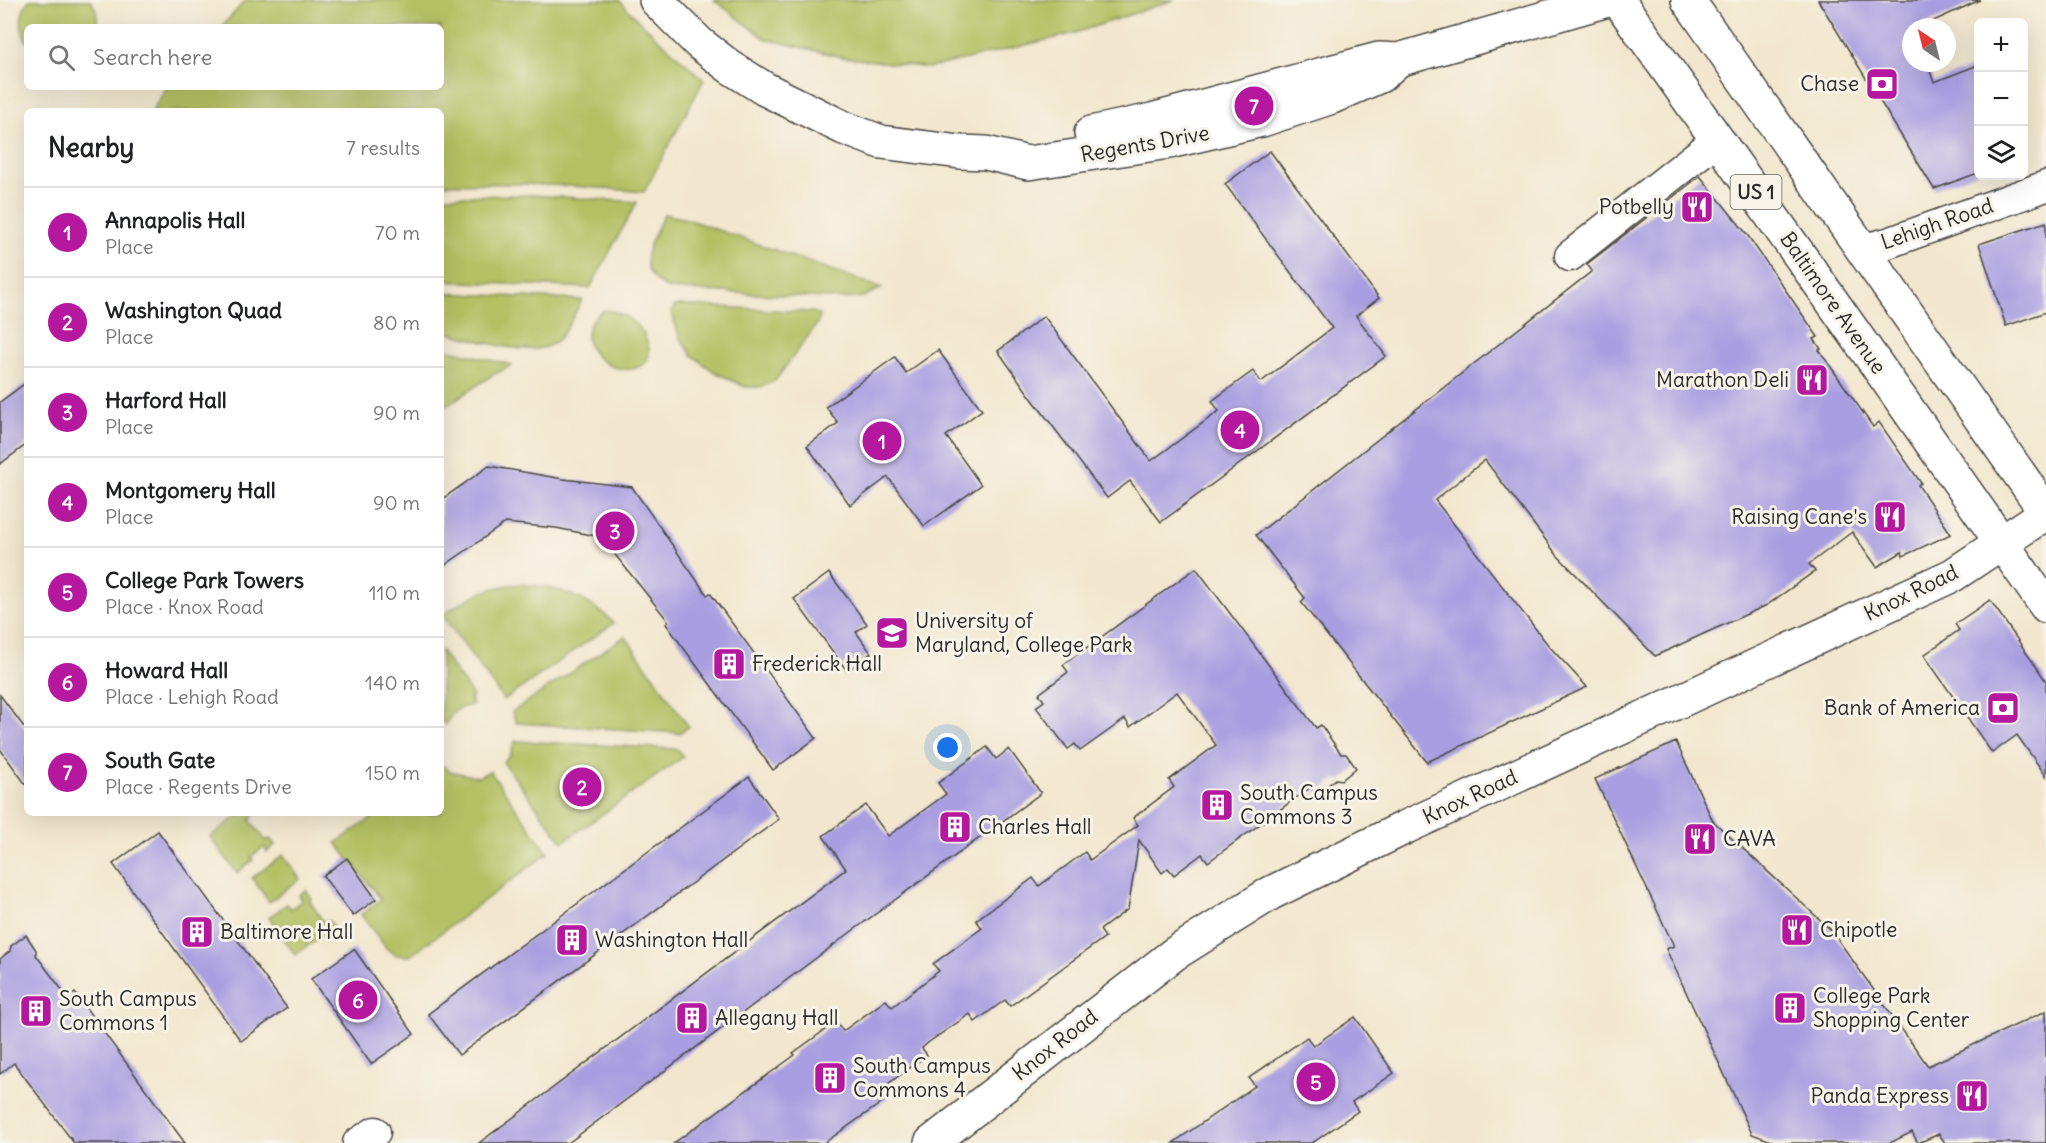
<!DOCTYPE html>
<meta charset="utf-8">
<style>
body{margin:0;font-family:Delius,sans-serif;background:#f6f6f6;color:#202124}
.controls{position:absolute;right:18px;top:18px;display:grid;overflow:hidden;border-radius:9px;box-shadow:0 6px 24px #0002}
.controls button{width:54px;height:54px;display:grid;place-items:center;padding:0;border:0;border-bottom:2px solid #e0e0e0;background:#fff;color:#202124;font:30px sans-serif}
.compass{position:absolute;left:1902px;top:18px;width:54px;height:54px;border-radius:50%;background:#fff;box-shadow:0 6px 24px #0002;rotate:325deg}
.you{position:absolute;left:948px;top:748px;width:21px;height:21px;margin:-15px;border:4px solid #fff;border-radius:50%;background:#1a73e8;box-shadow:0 0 0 9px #1a73e833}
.badge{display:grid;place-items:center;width:39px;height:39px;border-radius:50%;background:#b5179e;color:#fff;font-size:20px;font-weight:700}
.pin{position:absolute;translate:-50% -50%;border:3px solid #fff;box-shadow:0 2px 6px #0006}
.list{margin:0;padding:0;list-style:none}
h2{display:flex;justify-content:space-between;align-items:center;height:78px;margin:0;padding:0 24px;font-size:26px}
h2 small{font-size:20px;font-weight:400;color:#757577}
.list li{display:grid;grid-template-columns:39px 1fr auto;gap:18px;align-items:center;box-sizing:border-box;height:90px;padding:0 24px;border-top:2px solid #e0e0e0}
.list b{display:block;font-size:22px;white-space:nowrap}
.list p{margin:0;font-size:20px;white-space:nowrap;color:#757577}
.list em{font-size:20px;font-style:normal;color:#757577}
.icon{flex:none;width:33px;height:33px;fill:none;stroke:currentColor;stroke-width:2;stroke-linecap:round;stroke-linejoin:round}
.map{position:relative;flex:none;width:2046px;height:1143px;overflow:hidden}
.search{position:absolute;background:#fff;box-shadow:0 6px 24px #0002;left:24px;top:24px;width:420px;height:66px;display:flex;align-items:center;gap:15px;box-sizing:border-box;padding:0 21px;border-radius:9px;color:#757577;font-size:22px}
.panel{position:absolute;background:#fff;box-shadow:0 6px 24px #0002;left:24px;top:108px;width:420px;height:708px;border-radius:9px}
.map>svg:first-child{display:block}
.green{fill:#b4c062;stroke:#707646;stroke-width:1.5}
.building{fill:#a89ee1}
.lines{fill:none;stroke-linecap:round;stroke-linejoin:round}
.street-casing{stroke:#494743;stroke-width:33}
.secondary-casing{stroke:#494743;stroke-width:36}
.primary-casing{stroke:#494743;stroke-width:36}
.street{stroke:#fff;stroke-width:30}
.secondary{stroke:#fff;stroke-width:33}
.primary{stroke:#fff;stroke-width:33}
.labels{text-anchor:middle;stroke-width:6;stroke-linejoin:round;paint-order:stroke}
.shield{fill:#f7f3e8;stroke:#686764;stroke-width:1.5}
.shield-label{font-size:20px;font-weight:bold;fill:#2b2b2b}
.poi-label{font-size:21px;fill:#2b2b2b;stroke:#f7f3e8;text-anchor:start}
.street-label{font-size:21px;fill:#2b2b2b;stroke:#f7f3e8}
</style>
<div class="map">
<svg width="2046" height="1143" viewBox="0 0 2046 1143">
<rect width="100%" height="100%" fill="#f7f3e8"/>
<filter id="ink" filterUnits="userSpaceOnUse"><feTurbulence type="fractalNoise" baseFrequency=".0167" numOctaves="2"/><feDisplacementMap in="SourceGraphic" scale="12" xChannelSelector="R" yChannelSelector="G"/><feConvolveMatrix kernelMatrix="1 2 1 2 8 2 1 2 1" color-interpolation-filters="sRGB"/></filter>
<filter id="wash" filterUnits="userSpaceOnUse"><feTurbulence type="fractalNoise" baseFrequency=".008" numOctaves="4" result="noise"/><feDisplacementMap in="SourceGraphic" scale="24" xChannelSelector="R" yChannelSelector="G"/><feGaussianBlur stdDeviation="1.35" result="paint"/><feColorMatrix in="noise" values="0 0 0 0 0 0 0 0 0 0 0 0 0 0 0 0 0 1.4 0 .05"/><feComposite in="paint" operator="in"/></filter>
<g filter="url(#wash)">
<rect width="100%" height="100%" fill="#f2e7ce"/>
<!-- green -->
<g class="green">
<path d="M29,0H90L96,9L98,27H27V44C20,28 18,15 29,0Z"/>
<path d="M246,0H619L638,20L704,80L644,192C576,185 509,182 441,184V111H152L167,87H441V27H221Z"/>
<polygon points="714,0 1174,0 1072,34 929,68 842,57 766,39"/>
<polygon points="531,195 637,202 590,288 441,281 441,196"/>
<path d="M664,214L687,219L882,288L863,297L844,299L669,289C630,270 651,243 664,214Z"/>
<path d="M441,293L582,300C574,314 567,333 554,343C533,360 467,337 441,331Z"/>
<polygon points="680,305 812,312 818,314 820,317 817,324 775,381 761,387 745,387 713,371 692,355 680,338 671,312 675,306"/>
<path d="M604,310C625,311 646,328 649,349C650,354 649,358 646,362C619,388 557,340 604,310Z"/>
<polygon points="441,348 512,365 491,376 441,409"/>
<path d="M520,584C559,587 586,596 614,623L504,700L442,615C469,597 487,586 520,584Z"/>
<polygon points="625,636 689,727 679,733 516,723 512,712"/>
<path d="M441,651L473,696L470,698L473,705C457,707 453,711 445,725L441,720Z"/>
<polygon points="515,741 677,749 683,757 563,842 503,762 510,755"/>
<polygon points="444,766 449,771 478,777 490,771 548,853 410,956 396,955 387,949 361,915 381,899 336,843 379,813 441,813 441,768"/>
<polygon points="241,813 252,813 254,816 250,820 266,841 270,839 275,845 267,852 264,847 251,857 253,860 237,873 210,837"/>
<polygon points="283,855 300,879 269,902 252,878"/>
<polygon points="306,890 312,898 309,900 324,923 329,921 334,927 295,955 269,917 287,904 291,909 302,900 299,895"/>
</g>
<g id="blocks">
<!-- building -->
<g class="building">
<polygon points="1818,0 1980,0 1920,27 1911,27 1911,63 1927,63 1934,82 1978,65 1978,173 1934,189"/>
<polygon points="1270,151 1379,298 1356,316 1386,356 1161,522 1130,481 1107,498 1030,396 998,351 1044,316 1151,461 1219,411 1212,401 1253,371 1261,382 1332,328 1225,184"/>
<polygon points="1700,176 1746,233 1818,337 1814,339 1821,349 1819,350 1873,427 1879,422 1921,483 1918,485 1951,534 1903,556 1902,552 1877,567 1852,532 1809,564 1815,571 1767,605 1655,656 1557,555 1485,460 1435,500 1549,646 1587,687 1427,762 1301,602 1305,598 1256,535 1592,271 1587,264"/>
<polygon points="2046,222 2046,312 2006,326 1979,244"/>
<polygon points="938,350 982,410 946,436 981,485 924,526 888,477 850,505 807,446 838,423 826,407 895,357 906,373"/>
<polygon points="27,382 27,444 0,464 0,402"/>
<polygon points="489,466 563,479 632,487 707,595 710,593 816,738 773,770 666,624 669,622 601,537 556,528 505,523 441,568 441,500"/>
<polygon points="1196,568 1316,728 1321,725 1341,754 1346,754 1356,768 1342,780 1336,779 1316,794 1311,787 1208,862 1202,854 1174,875 1168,868 1162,873 1139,840 1128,909 1100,930 1105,937 1010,1006 1005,1000 975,1022 970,1014 929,1042 922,1048 927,1055 884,1087 891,1096 824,1143 674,1143 795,1055 793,1053 836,1022 843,1031 886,1000 892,1007 939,971 933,964 982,928 976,920 1033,878 1039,886 1085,852 1090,860 1138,825 1133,818 1174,787 1169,780 1216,745 1177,692 1130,727 1125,719 1080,751 1075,744 1068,749 1036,707 1044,701 1039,694 1068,672 1063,665"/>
<polygon points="829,573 867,624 856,632 871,653 847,671 794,599"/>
<polygon points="1990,600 2046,681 2046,776 2017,735 1992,753 1924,655 1959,630 1955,624"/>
<polygon points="0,695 27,731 27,786 0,749"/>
<polygon points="1676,742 1713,821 1831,930 1928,1066 2046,1011 2046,1143 1945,1143 1939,1134 1918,1143 1912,1132 1890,1143 1777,1143 1752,1134 1666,949 1674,946 1595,779"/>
<polygon points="987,747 996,759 1009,749 1041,793 855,929 568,1143 479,1143 846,869 823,836 866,805 888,836 946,794 938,783"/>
<polygon points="749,777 779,819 459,1055 428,1014"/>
<polygon points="158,831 287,1008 241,1041 113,864"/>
<polygon points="347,858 376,899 353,916 323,876"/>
<polygon points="26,935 36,950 36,955 68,998 75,993 185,1143 74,1143 14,1063 0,1074 0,959 10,951 11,946"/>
<polygon points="354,949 414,1034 371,1064 311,979"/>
<polygon points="1355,1017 1394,1073 1352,1102 1358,1111 1315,1141 1311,1143 1173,1143 1255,1086 1249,1078 1307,1037 1313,1046"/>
</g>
</g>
</g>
<g filter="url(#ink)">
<use href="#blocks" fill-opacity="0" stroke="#494743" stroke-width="1.5"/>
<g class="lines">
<defs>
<g id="street">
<polyline points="1863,249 1888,243 2046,186"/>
<polyline points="1570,256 1718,139"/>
<polyline points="358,1143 375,1132"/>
</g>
<g id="secondary">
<polyline points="656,0 699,43 730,67 765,89 844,128 881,142 960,152 986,153 1028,163 1169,142 1262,120 1332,97 1380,76 1398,60"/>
<polyline points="1091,133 1152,120 1379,59 1398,60 1608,0"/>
<polyline points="931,1143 1174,954 1271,893 1406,827 1953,575 2046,513"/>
</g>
<g id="primary">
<polyline points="1618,0 1810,270 2046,606"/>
<polyline points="1688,0 2046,512"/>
</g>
</defs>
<!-- street casing -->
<use href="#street" class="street-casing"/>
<!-- secondary casing -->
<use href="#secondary" class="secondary-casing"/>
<!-- primary casing -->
<use href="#primary" class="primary-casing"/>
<!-- street -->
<use href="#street" class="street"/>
<!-- secondary -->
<use href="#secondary" class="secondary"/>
<!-- primary -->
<use href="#primary" class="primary"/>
</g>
</g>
<!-- icons -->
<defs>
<symbol id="bank-square" viewBox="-11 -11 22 22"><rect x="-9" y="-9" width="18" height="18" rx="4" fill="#b5179e" stroke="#f7f3e8"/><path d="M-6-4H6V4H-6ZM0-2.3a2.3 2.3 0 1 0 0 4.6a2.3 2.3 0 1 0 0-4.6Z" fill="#fff"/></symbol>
<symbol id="restaurant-square" viewBox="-11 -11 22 22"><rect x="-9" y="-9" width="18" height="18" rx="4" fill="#b5179e" stroke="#f7f3e8"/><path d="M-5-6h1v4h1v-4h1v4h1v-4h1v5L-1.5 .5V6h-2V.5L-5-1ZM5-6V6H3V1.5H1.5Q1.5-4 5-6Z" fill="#fff"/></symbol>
<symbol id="university-square" viewBox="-11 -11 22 22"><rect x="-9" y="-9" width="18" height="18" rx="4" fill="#b5179e" stroke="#f7f3e8"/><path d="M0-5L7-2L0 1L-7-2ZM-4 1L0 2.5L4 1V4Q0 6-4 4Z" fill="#fff"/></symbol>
<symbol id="building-square" viewBox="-11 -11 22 22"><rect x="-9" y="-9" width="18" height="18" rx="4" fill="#b5179e" stroke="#f7f3e8"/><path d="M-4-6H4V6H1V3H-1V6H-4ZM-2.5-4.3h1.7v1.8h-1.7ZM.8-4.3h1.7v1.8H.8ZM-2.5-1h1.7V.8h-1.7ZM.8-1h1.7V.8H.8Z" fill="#fff"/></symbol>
</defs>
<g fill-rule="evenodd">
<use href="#bank-square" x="1863" y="65" width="38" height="38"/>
<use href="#restaurant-square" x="1678" y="188" width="38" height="38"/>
<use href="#restaurant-square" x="1793" y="361" width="38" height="38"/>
<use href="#restaurant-square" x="1871" y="498" width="38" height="38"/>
<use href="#university-square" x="873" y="614" width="38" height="38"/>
<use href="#building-square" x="710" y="645" width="38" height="38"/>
<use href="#bank-square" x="1984" y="689" width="38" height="38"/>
<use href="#building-square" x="1198" y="786" width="38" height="38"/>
<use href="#building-square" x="936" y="808" width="38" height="38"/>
<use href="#restaurant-square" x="1681" y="820" width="38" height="38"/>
<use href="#restaurant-square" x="1778" y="911" width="38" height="38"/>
<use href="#building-square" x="178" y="913" width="38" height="38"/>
<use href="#building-square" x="553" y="921" width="38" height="38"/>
<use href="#building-square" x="1771" y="989" width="38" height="38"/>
<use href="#building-square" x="17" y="992" width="38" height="38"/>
<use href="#building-square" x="673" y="999" width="38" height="38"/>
<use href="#building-square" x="811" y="1059" width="38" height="38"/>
<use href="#restaurant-square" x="1953" y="1077" width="38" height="38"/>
</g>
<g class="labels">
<!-- shield labels -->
<rect class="shield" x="1730.5" y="175" width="51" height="34" rx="4.5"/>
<g class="shield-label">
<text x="1756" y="199">US 1</text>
</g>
<!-- poi labels -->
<g class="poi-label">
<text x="1859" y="91" text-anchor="end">Chase</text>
<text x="1674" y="214" text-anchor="end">Potbelly</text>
<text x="1789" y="387" text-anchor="end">Marathon Deli</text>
<text x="1867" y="524" text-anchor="end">Raising Cane's</text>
<text x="915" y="628">University of<tspan x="915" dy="24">Maryland, College Park</tspan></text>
<text x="752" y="671">Frederick Hall</text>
<text x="1980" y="715" text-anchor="end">Bank of America</text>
<text x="1240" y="800">South Campus<tspan x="1240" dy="24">Commons 3</tspan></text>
<text x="978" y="834">Charles Hall</text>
<text x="1723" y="846">CAVA</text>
<text x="1820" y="937">Chipotle</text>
<text x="220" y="939">Baltimore Hall</text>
<text x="595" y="947">Washington Hall</text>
<text x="1813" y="1003">College Park<tspan x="1813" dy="24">Shopping Center</tspan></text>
<text x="59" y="1006">South Campus<tspan x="59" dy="24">Commons 1</tspan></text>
<text x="715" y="1025">Allegany Hall</text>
<text x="853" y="1073">South Campus<tspan x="853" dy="24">Commons 4</tspan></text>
<text x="1949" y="1103" text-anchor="end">Panda Express</text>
</g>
<!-- street labels -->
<g class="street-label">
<text transform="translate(1145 144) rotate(-10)" y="7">Regents Drive</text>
<text transform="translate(1937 224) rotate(-19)" y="7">Lehigh Road</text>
<text transform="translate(1833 303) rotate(55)" y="7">Baltimore Avenue</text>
<text transform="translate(1911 593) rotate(-26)" y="7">Knox Road</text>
<text transform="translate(1470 797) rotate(-25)" y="7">Knox Road</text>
<text transform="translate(1055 1045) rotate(-38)" y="7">Knox Road</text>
</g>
</g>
</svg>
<div class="controls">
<button>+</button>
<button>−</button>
<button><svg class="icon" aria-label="layers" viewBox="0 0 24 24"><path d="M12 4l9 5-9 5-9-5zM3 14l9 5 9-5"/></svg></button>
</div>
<svg class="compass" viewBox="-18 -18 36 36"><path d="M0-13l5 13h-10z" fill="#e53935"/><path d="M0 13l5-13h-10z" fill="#757577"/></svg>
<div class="you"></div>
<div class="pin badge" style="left:882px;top:441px">1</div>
<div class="pin badge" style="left:582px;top:787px">2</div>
<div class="pin badge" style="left:615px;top:531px">3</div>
<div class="pin badge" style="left:1240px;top:430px">4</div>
<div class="pin badge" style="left:1316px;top:1082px">5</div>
<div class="pin badge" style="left:358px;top:1000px">6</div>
<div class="pin badge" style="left:1254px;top:106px">7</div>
<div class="search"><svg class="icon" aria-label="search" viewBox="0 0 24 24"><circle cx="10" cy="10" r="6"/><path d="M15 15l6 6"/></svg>Search here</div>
<section class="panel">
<h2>Nearby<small>7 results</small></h2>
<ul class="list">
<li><span class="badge">1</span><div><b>Annapolis Hall</b><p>Place</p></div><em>70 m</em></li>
<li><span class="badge">2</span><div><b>Washington Quad</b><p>Place</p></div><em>80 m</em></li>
<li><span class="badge">3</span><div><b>Harford Hall</b><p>Place</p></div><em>90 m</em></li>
<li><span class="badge">4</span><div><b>Montgomery Hall</b><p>Place</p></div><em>90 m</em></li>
<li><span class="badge">5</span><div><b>College Park Towers</b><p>Place · Knox Road</p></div><em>110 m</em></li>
<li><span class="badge">6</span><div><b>Howard Hall</b><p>Place · Lehigh Road</p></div><em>140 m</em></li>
<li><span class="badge">7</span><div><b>South Gate</b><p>Place · Regents Drive</p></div><em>150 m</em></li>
</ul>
</section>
</div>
